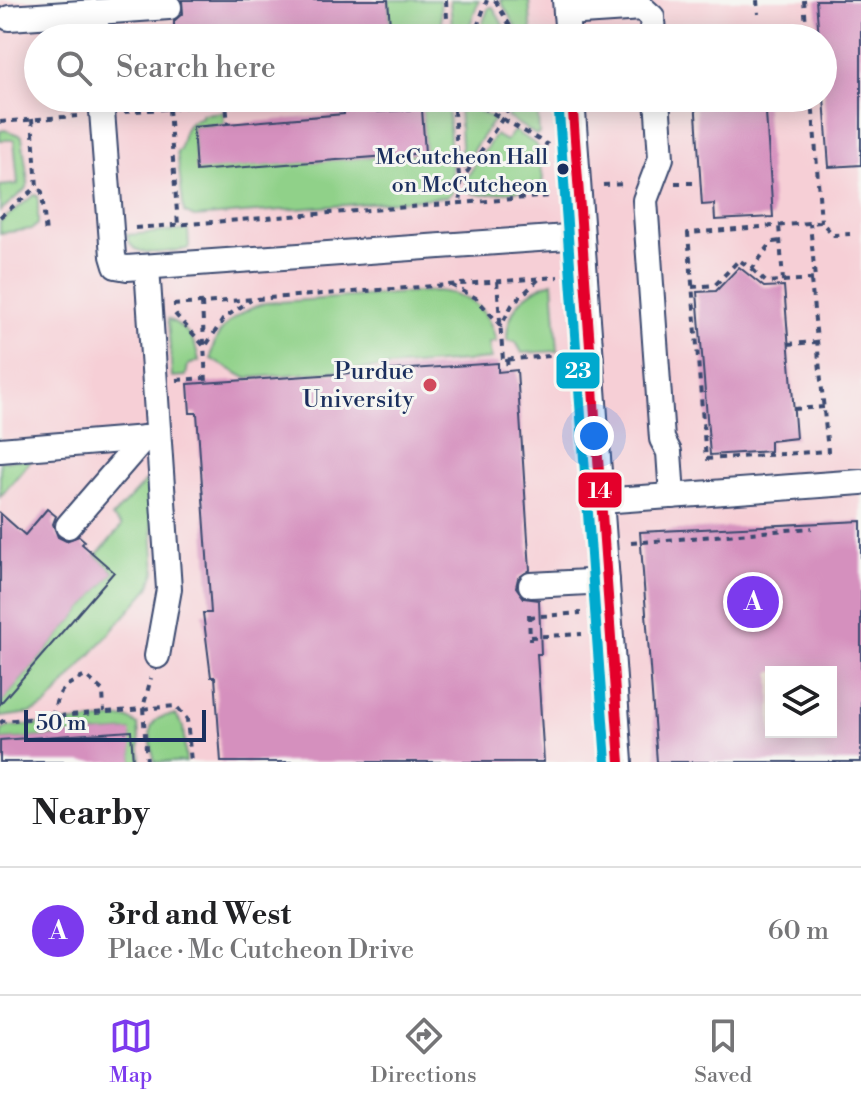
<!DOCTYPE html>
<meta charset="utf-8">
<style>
body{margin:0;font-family:"Libre Bodoni",serif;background:#f2f2f2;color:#202124}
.controls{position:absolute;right:24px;bottom:24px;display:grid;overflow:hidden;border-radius:0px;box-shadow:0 4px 20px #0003}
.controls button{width:72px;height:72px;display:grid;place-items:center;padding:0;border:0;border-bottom:2px solid #e0e0e0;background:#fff;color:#202124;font:40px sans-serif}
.scale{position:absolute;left:24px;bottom:20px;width:182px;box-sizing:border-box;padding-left:8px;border:4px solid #1b2f5e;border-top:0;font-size:22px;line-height:28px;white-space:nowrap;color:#1b2f5e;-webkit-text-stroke:6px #f6f6f2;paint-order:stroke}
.you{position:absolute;left:594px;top:436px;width:28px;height:28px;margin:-20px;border:6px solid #fff;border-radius:50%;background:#1a73e8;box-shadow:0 0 0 12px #1a73e833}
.badge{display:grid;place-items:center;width:52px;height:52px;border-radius:50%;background:#7c3aed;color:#fff;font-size:26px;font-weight:700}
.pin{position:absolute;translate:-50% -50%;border:4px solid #fff;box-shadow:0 2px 8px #0006}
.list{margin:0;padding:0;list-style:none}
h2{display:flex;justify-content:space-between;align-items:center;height:104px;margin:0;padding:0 32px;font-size:34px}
h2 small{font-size:26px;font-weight:400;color:#757577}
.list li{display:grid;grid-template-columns:52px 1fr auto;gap:24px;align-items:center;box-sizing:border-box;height:128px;padding:0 32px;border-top:2px solid #e0e0e0}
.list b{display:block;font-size:30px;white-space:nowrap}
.list p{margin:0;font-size:26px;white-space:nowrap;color:#757577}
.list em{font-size:26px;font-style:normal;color:#757577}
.icon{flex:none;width:44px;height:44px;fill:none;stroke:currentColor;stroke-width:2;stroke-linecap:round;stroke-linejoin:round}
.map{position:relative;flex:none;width:861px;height:762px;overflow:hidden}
.search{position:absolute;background:#fff;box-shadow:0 4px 20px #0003;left:24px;right:24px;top:24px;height:88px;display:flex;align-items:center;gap:20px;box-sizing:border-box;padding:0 28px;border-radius:44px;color:#757577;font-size:30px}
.sheet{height:232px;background:#fff}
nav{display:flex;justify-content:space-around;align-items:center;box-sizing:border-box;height:112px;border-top:2px solid #e0e0e0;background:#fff;font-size:22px;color:#757577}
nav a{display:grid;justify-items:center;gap:4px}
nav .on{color:#7c3aed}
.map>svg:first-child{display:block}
.built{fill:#f6cfd6;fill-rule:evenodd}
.green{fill:#90d189;stroke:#568074;stroke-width:2}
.building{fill:#d590be;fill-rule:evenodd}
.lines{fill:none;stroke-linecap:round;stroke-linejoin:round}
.minor-casing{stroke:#3b4a6f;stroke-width:28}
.path{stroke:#3b4a6f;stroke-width:4;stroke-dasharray:6 6;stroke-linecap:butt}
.minor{stroke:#fff;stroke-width:24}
.bus-1-casing{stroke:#f6f6f2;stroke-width:16}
.bus-2-casing{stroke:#f6f6f2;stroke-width:16}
.bus-1{stroke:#e4002b;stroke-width:10}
.bus-2{stroke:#00a9ce;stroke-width:10}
.bus-dot{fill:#1b2f5e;stroke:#f6f6f2;stroke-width:3}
.poi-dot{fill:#d1495b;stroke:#f6f6f2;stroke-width:3}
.labels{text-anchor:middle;stroke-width:6;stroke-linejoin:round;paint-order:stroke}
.bus-label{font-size:22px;fill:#1b2f5e;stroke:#f6f6f2;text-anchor:end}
.poi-label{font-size:24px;fill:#1b2f5e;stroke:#f6f6f2;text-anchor:end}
.line-badge{stroke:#f6f6f2;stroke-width:3}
.badge-label{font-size:22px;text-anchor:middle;font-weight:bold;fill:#fff}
</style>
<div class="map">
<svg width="861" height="762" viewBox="0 0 861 762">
<rect width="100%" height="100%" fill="#f6f6f2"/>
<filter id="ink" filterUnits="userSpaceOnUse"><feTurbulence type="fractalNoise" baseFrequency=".0125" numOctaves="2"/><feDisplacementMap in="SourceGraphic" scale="16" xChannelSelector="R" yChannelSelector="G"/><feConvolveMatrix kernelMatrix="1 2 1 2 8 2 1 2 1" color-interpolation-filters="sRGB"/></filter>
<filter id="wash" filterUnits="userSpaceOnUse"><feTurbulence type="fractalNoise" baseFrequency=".006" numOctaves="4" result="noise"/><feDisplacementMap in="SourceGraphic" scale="32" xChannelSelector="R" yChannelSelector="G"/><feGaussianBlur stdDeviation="1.8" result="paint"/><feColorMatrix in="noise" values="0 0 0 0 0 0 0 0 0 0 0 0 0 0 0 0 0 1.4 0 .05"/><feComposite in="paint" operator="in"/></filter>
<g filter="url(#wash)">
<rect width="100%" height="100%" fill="#f3e5cf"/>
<!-- built -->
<path class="built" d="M0,0H861V762H0ZM38,38H823V98H38ZM771,672H831V732H771Z"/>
<!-- green -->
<g class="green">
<polygon points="388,0 440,0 442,38 391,38"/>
<polygon points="450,0 479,0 465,38 453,38"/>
<polygon points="500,0 529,0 532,38 522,38"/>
<polygon points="489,7 493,7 510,38 477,38"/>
<polygon points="520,98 537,98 539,134 536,135 507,117"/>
<path d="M440,102L448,110L453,185L452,192L447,197L194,217L184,212L177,151L180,150C183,133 184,122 202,117V114L223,112L224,124L193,127L197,170L425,153L422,109L395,111V105Z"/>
<polygon points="462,102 494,119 462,166 459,104"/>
<polygon points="5,130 22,136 28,182 27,188 0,211 0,186 18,184 14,140 0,140 0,131"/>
<polygon points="514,131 537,145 543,178 541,188 483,195 471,193 465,180 495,135 506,141"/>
<polygon points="34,195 38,195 38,224 32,229 0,233 0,222"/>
<path d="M188,230L189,246L187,249C167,251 132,262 127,235Z"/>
<path d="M553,282L558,351L522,353L516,342L507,340C507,310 524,290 553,282Z"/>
<path d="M435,291C469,293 489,308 496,342H489L491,359L246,378L211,359C213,328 238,312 265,303Z"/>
<path d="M168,319C187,328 196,340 199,361L188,365L186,376L172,377Z"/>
<polygon points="32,459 0,497 0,461"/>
<polygon points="146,481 149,486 155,572 149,588 46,706 31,713 0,717 0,704 114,572 96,556 122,526 112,517"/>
<path d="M176,715L183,727L186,762H155C149,737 143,715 176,715Z"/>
<polygon points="127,718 138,725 141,762 133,762 130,731 0,740 2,730 8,727"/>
</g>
<g id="blocks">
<!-- building -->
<g class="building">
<polygon points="182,0 388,0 391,38 193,38 192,26 174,28 174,21 183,13"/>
<polygon points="816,0 861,0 861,165 829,167 823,84 823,38 819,38"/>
<polygon points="343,98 376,98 377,112 422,109 425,153 196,171 193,127 344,114"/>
<polygon points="695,98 765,98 773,217 715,220 714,204 702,205"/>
<polygon points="739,267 764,287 784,286 796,438 770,441 770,451 710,455 697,292 716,291"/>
<polygon points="498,363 498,372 517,370 530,570 518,578 516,587 524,598 539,600 541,654 537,654 544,762 221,762 215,677 211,677 203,613 211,613 197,413 190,413 188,384"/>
<polygon points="47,509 56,516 53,524 58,537 66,541 79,536 85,541 82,544 114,572 0,704 0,513 25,535"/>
<path d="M861,521V762H657L640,532ZM771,672H831V732H771Z"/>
<polygon points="131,731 133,762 0,762 0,740"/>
</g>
</g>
</g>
<g filter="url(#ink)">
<use href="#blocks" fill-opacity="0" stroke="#3b4a6f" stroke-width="2"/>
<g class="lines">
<defs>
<g id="minor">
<polyline points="565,0 568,38"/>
<polyline points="95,12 97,38"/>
<polyline points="566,13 642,8 652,17 653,38"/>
<polyline points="9,18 169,7"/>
<polyline points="101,98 113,256 116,266 127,268 582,236"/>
<polyline points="572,98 620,762"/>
<polyline points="657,98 661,158 645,200 662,439 669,452 672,496"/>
<polyline points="147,267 169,589 157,656"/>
<polyline points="0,450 158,437"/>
<polyline points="601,501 861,482"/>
<polyline points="68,526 144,438"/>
<polyline points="531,585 607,581"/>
</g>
</defs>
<!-- minor casing -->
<use href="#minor" class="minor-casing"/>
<!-- path -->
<g class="path">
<polyline points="446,0 448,38"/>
<polyline points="495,0 517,38"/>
<polyline points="757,0 758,14"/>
<polyline points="804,0 807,38"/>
<polyline points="473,38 487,0"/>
<polyline points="384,98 385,111"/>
<polyline points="453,98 461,203"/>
<polyline points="460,98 484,108 548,145"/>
<polyline points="812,98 821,222"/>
<polyline points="169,109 178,225"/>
<polyline points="124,112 226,104 228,124"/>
<polyline points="32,119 37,187 42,192 46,235"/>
<polyline points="0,122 77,116"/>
<polyline points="460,183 516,98"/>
<polyline points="675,183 694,183"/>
<polyline points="603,185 626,184"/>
<polyline points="0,217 37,187"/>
<polyline points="135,228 552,196"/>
<polyline points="752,269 766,282 783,281 779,225"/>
<polyline points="811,280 828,451 706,459 688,233 821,222 834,235 850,234"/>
<polyline points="497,281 503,360 563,355"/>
<polyline points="783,281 815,279 810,223"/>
<polyline points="451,285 476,298 501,326 512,305 539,279"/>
<polyline points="692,287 715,285 739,260 752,269 772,242 780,241"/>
<polyline points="202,303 206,383"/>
<polyline points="173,305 558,277"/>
<polyline points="175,314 205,347 224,318 251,300"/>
<polyline points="788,344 817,342"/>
<polyline points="507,359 508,371"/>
<polyline points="177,380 206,378"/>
<polyline points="794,409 824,407"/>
<polyline points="631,543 812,528"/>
<polyline points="529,614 530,641"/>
<polyline points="529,617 581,613"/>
<polyline points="530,637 582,634"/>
<path d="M52,717C58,692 61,686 86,676L103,691L104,711"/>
<polyline points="0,723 3,721 176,706 187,719 191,762"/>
<polyline points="147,762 143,708 151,678"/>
</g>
<!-- minor -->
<use href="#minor" class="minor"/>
<defs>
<polyline id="bus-1" points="572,98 620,762"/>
<polyline id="bus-2" points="558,99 606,762"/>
</defs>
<!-- bus-1 casing -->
<use href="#bus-1" class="bus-1-casing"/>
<!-- bus-2 casing -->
<use href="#bus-2" class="bus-2-casing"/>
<!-- bus-1 -->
<use href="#bus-1" class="bus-1"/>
<!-- bus-2 -->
<use href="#bus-2" class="bus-2"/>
</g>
</g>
<!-- markers -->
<circle class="bus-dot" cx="563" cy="169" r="7"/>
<circle class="poi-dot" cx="430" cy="385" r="8"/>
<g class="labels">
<!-- bus labels -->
<g class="bus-label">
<text x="548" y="164">McCutcheon Hall<tspan x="548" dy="28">on McCutcheon</tspan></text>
</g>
<!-- poi labels -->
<g class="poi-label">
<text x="414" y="379">Purdue<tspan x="414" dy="28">University</tspan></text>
</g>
</g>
<g class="line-badge">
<rect x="555" y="351" width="46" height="39" rx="8" fill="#00a9ce"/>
<rect x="577" y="471" width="46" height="38" rx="8" fill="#e4002b"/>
</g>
<g class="badge-label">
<text x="578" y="378">23</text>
<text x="600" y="498">14</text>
</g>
</svg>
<div class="controls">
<button><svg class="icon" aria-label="layers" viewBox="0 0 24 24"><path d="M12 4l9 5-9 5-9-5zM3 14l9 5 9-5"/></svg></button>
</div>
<div class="scale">50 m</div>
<div class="you"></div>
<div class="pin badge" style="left:753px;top:602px">A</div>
<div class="search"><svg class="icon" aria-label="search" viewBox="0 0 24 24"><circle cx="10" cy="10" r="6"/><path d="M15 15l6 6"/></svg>Search here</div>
</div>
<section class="sheet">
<h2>Nearby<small></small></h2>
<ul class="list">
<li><span class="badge">A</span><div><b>3rd and West</b><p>Place · Mc Cutcheon Drive</p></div><em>60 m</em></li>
</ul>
</section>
<nav>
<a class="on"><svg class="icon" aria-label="map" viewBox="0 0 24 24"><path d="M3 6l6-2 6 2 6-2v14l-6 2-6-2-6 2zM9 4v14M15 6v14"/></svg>Map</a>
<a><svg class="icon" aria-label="directions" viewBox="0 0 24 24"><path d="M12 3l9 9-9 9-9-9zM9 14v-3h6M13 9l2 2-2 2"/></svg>Directions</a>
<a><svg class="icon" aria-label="saved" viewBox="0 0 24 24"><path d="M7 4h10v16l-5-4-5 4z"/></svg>Saved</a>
</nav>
